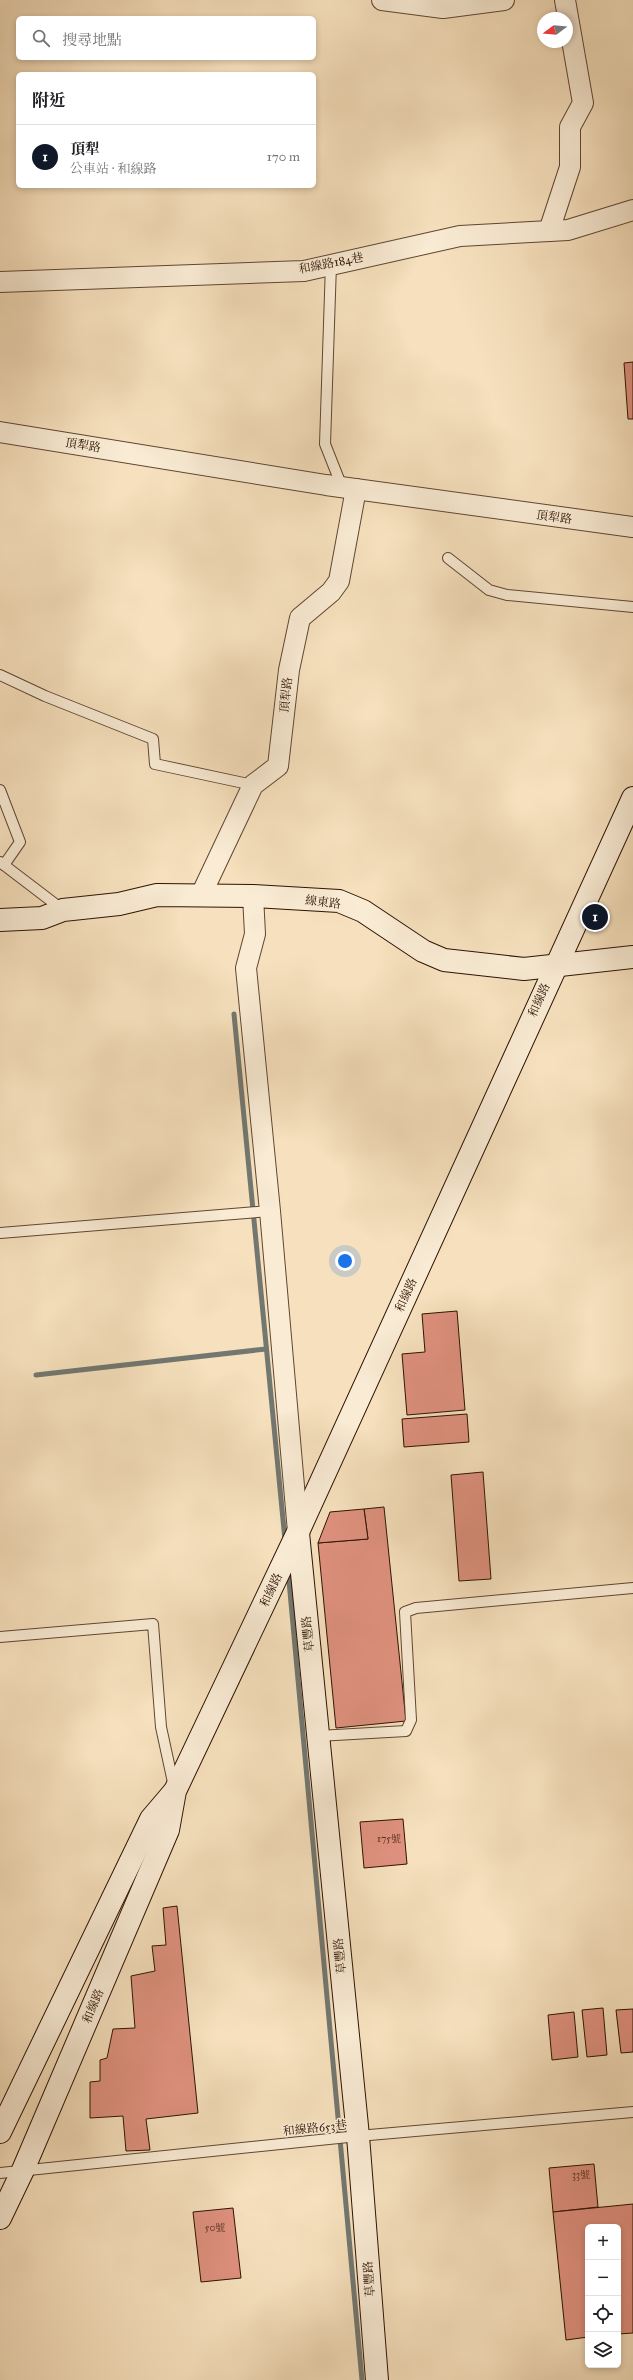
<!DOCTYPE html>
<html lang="zh-TW">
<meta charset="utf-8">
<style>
body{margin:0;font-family:"IM FELL Great Primer","Noto Serif TC",serif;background:#f2f2f2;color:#202124}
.controls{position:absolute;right:12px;bottom:12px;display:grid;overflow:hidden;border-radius:6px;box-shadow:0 2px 6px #0003}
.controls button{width:36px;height:36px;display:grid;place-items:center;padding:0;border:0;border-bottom:1px solid #e0e0e0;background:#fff;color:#202124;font:20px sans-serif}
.compass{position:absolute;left:537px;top:12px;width:36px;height:36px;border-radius:50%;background:#fff;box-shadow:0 2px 6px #0003;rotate:254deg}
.you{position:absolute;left:345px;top:1261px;width:14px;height:14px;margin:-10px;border:3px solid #fff;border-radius:50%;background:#1a73e8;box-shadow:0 0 0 6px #1a73e833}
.badge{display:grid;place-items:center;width:26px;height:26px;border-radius:50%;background:#111827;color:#fff;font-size:13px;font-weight:700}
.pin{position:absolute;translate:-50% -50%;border:2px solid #fff;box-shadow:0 1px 4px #0006}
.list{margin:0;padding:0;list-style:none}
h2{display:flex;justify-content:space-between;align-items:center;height:52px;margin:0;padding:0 16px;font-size:17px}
h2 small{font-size:13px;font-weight:400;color:#757577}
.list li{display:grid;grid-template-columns:26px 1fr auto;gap:12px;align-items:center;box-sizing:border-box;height:64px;padding:0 16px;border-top:1px solid #e0e0e0}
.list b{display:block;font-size:15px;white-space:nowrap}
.list p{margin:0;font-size:13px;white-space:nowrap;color:#757577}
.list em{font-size:13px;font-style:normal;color:#757577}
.icon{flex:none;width:22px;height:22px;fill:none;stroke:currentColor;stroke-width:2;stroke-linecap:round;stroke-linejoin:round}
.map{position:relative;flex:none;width:633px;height:2380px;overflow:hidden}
.search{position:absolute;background:#fff;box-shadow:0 2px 6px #0003;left:16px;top:16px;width:300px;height:44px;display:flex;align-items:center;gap:10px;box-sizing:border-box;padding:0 14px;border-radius:6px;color:#757577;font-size:15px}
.panel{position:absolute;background:#fff;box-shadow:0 2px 6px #0003;left:16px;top:72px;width:300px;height:116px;border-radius:6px}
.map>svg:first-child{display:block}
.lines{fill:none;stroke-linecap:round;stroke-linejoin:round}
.stream{stroke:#727770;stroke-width:5}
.building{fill:#df917f;stroke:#2e1202}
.lane-casing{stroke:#604631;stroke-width:12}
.street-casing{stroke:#604631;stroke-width:22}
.secondary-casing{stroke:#2e1202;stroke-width:24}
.lane{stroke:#f9ebd4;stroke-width:10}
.street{stroke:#f9ebd4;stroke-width:20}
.secondary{stroke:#f9ebd4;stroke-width:22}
.labels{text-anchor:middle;stroke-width:3;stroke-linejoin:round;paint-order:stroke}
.number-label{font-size:10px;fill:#5a3221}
.street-label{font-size:12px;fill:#2e1202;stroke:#f9ebd4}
</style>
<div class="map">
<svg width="633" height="2380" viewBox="0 0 633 2380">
<rect width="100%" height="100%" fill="#f6e0bd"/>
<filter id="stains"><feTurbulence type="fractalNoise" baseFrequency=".005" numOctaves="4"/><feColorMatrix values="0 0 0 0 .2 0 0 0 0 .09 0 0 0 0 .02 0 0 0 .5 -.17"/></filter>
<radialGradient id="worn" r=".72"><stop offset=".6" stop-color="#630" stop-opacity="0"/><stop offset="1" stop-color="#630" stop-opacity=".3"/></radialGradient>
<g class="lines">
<!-- stream -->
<g class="stream">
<polyline points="234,1014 285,1540"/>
<polyline points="36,1375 266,1349"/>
<polyline points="288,1570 362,2380"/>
</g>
</g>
<!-- building -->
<g class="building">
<polygon points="633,362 633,419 628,419 624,363"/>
<polygon points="457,1311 465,1410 407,1415 402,1354 425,1352 422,1314"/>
<polygon points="467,1414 469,1442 404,1447 402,1419"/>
<polygon points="483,1472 491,1579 459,1581 451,1475"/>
<polygon points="384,1507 406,1721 336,1728 318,1543 368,1539 364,1509"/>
<polygon points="364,1509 368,1539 318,1543 330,1512"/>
<polygon points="403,1819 407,1864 364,1868 360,1822"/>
<polygon points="177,1906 198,2113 146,2119 150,2150 126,2151 123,2116 90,2118 90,2082 100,2081 100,2060 107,2058 113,2029 135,2028 131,1976 155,1971 152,1946 166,1945 163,1908"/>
<polygon points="603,2008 607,2055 587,2057 582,2010"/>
<polygon points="633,2009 633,2052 621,2053 616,2010"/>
<polygon points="574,2012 578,2057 552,2060 548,2015"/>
<polygon points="594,2164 598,2207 553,2212 549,2168"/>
<polygon points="633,2204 633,2333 618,2334 618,2227 588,2227 588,2337 566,2340 553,2212"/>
<polygon points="233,2208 241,2278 201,2282 193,2212"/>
</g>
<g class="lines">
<defs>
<g id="lane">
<polyline points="331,264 325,444 342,487"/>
<polyline points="448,558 489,590 507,595 633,607"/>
<polyline points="0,675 45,696 153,739 155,764 253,785"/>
<polyline points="0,790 20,842 4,865"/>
<polyline points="0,862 63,910"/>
<polyline points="0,1233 270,1211"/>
<polyline points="0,1637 153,1624 161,1727 174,1787"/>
<polyline points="318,1736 406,1731 411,1720 405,1612 416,1608 633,1588"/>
<polyline points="0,2173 358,2136 633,2112"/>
</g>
<g id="street">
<polyline points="382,0 443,8 504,0"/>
<polyline points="549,231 570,167 570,127 583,103 565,0"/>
<polyline points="0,282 304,271 460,236 568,230 633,210"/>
<polyline points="0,432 326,485 633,527"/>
<polyline points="201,895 253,785 278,766 289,670 300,618 331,592 339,581 356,489"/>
<polyline points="253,896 255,934 246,968 270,1211 298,1532"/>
</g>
<g id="secondary">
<polyline points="0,920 42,918 63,910 119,904 157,895 253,896 339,901 363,911 423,951 444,960 524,969 633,957"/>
<polyline points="298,1533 358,2136 377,2380"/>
<polyline points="0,2132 151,1819 174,1792"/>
<polyline points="0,2218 23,2170 168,1830 175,1791 298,1532 633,798"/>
</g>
</defs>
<!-- lane casing -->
<use href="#lane" class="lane-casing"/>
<!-- street casing -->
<use href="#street" class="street-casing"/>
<!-- secondary casing -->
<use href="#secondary" class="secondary-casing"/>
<!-- lane -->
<use href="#lane" class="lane"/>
<!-- street -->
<use href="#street" class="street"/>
<!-- secondary -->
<use href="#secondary" class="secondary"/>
</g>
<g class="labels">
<!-- number labels -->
<g class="number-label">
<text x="389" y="1842">175號</text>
<text x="581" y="2178">33號</text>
<text x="215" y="2231">50號</text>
</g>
<!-- street labels -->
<g class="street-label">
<text transform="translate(331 263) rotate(-11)" y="4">和線路184巷</text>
<text transform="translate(83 445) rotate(9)" y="4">頂犁路</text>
<text transform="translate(554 517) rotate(8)" y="4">頂犁路</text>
<text transform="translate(286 695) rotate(-84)" y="4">頂犁路</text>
<text transform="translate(323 902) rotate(7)" y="4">線東路</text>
<text transform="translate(539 1000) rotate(-66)" y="4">和線路</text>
<text transform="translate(406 1295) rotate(-66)" y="4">和線路</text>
<text transform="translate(271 1590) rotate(-65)" y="4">和線路</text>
<text transform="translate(308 1634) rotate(-96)" y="4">草豐路</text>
<text transform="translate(340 1956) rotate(-96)" y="4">草豐路</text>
<text transform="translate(93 2006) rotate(-67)" y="4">和線路</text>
<text transform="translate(315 2128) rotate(-6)" y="4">和線路653巷</text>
<text transform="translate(369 2279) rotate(-94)" y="4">草豐路</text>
</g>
</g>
<rect width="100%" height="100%" filter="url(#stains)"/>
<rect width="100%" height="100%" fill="url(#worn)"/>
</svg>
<div class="controls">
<button>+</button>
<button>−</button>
<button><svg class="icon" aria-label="locate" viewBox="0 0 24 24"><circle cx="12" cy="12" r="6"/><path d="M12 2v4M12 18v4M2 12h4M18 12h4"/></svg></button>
<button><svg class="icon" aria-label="layers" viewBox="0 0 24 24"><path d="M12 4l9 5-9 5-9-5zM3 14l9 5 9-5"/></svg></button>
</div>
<svg class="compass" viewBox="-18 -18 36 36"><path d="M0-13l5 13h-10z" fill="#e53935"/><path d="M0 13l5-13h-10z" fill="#757577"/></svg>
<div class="you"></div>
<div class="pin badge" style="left:595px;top:917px">1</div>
<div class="search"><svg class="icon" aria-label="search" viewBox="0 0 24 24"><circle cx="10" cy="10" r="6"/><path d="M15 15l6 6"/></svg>搜尋地點</div>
<section class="panel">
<h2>附近<small></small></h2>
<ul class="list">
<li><span class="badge">1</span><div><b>頂犁</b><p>公車站 · 和線路</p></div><em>170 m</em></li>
</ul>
</section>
</div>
